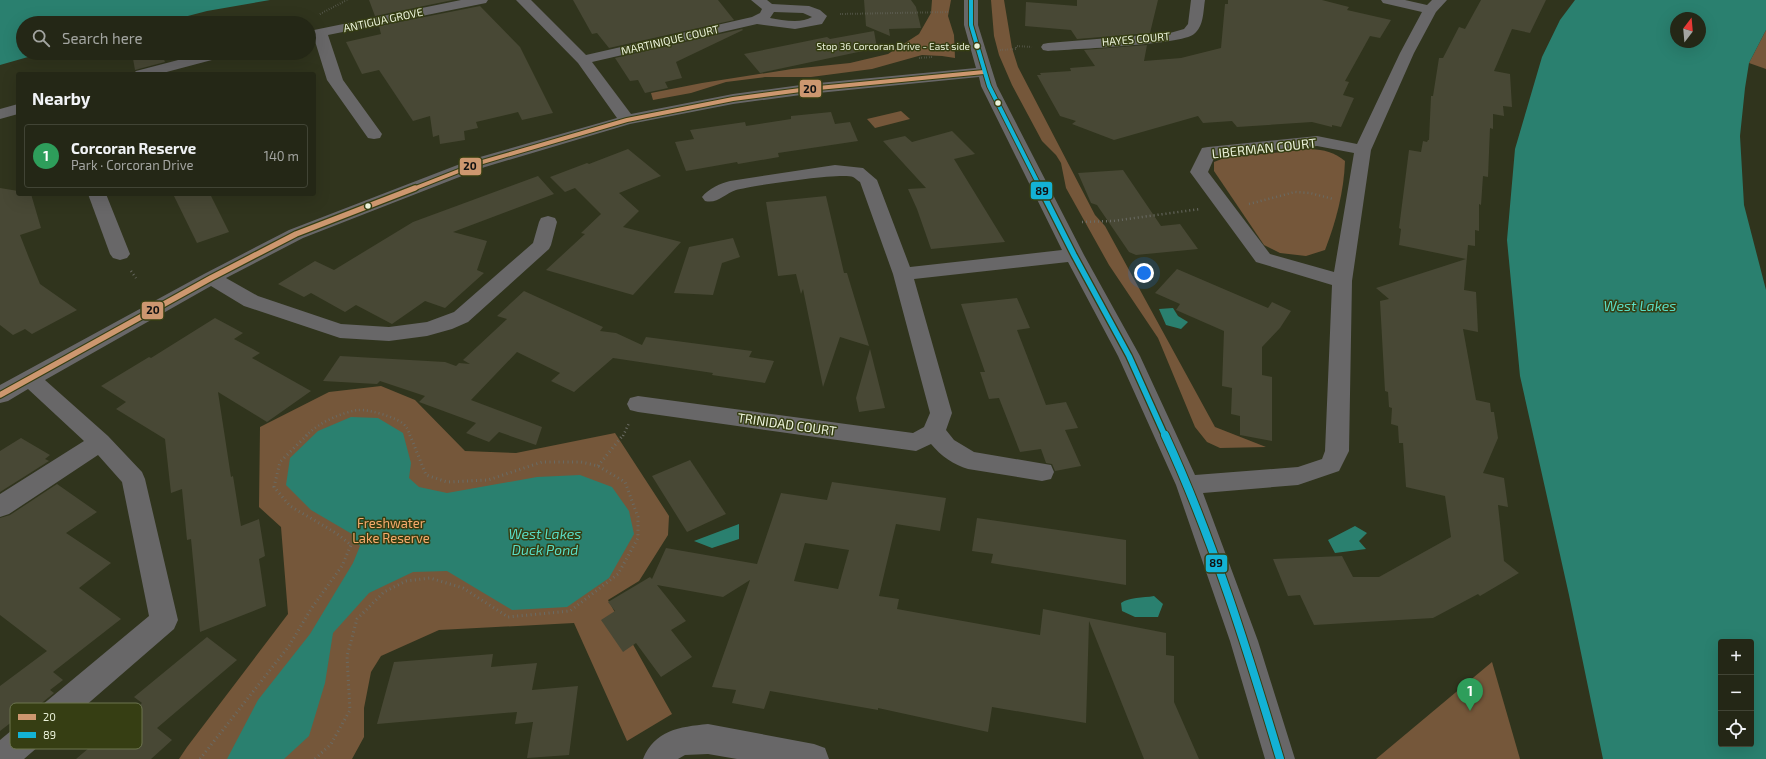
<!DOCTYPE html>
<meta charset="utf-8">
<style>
body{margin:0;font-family:"Exo 2",sans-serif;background:#2c2f1f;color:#f1f3f6}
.controls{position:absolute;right:12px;bottom:12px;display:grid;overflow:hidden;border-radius:4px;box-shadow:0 4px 16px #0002}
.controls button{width:36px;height:36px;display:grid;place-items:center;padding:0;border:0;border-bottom:1px solid #414435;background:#242716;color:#f1f3f6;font:20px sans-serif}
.compass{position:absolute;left:1670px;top:12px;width:36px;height:36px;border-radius:50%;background:#242716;box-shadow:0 4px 16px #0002;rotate:16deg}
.you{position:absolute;left:1144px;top:273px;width:14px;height:14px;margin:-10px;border:3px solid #fff;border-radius:50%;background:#1a73e8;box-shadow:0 0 0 6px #1a73e833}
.badge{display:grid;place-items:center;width:26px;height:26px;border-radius:50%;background:#aab098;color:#fff;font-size:13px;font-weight:700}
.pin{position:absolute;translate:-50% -33px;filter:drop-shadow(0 1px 2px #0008)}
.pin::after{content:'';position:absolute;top:21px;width:14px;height:12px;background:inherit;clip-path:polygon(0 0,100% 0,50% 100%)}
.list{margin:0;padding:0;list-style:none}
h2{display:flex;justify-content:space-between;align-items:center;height:52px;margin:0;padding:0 16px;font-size:17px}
h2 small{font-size:13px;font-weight:400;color:#a3a5a1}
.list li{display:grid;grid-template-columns:26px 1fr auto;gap:12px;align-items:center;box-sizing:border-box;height:64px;margin:0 8px 8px;padding:0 8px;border:1px solid #414435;border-radius:4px}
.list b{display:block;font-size:15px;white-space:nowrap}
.list p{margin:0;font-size:13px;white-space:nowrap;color:#a3a5a1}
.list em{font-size:13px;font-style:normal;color:#a3a5a1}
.icon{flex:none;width:22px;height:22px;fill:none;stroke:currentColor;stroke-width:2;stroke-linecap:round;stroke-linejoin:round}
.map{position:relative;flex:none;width:1766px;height:759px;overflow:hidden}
.search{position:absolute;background:#242716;box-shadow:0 4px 16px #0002;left:16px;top:16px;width:300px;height:44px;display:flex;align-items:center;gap:10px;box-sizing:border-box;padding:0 14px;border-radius:22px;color:#a3a5a1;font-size:15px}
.panel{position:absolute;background:#242716;box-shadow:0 4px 16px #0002;left:16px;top:72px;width:300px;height:124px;border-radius:4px}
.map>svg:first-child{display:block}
.green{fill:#75573a}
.water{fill:#2a806f;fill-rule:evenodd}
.building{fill:#484835;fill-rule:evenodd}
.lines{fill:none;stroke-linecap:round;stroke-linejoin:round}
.path-far2{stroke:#6a6b64;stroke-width:2;stroke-dasharray:0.5 2;stroke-linecap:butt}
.path-far1{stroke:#6a6b64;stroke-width:2.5;stroke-dasharray:1 3;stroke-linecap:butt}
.path{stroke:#6a6b64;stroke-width:3;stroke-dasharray:1 3.5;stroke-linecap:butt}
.minor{fill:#686768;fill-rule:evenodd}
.bus-1-far1-casing{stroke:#363e13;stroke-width:6}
.bus-1-casing{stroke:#363e13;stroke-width:8}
.bus-2-far2-casing{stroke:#363e13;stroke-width:6}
.bus-2-far1-casing{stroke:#363e13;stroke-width:8}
.bus-2-casing{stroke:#363e13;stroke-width:10}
.bus-1-far1{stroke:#cd976f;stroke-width:4}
.bus-1{stroke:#cd976f;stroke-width:5.5}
.bus-2-far2{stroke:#13b2d5;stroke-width:4}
.bus-2-far1{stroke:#13b2d5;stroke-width:5.5}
.bus-2{stroke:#13b2d5;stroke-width:8}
.bus-dot{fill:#ebf2da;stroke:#363e13;stroke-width:1.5}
.labels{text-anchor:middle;stroke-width:3;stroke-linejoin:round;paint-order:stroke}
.far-bus-label{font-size:10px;fill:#ebf2da;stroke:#363e13;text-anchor:end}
.far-street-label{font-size:11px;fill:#ebf2da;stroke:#363e13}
.street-label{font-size:13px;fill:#ebf2da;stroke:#363e13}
.park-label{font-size:13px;fill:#f7ab6c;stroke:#363e13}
.water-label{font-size:14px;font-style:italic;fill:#5adec6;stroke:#363e13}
.key{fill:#363e13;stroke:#6c744f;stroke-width:1}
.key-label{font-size:11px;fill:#ebf2da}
.line-badge{stroke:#363e13;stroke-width:1.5}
.pale-badge-label{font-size:11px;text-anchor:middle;font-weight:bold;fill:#111}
</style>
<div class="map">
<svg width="1766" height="759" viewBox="0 0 1766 759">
<rect width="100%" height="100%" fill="#30341d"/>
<!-- green -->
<g class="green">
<polygon points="932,0 951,0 948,16 954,35 955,58 942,56 922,55 872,69 811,77 765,77 726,82 691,93 653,100 651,93 702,83 792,69 850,63 888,54 919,34 931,13"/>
<polygon points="991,0 1004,0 1012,48 1018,67 1095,215 1105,226 1215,427 1266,447 1220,448 1207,442 1195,427 1158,338 1109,265 1066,188 1061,163 1056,155 1042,141 1012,85 999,55 994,36"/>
<polygon points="1766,30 1766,69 1749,63"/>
<polygon points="901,111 910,119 875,128 867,119"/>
<path d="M1311,149C1324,150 1334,152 1345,161C1344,191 1336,222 1325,250L1306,256L1280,253L1264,245L1214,171V162L1224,158Z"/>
<polygon points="381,386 415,400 465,451 516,453 615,433 669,516 668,535 639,581 608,600 672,714 627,741 574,623 439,630 381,656 371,672 364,708 364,737 352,759 179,759 187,747 288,614 281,527 259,507 260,427 329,392"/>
<polygon points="1492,662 1520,759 1376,759"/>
</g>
<!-- water -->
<g class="water">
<polygon points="0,0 270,0 207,11 161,23 23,23 23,53 42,53 0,65"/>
<path d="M1575,0H1766V30L1749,63L1745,88L1740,136L1744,205L1766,290V759H1603L1569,595L1520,376L1507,240L1515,149L1542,57L1560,20ZM1676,18H1700V42H1676ZM1721,642H1751V744H1721Z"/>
<polygon points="1173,308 1178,316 1188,322 1181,329 1166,325 1159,309"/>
<polygon points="351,417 378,418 403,433 411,463 409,478 419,487 447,493 537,477 580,475 612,487 629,511 634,534 609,578 567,607 512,610 447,571 413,572 369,593 333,633 325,683 309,736 284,759 227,759 258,700 310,634 353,563 360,546 352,534 311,510 286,485 290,458 318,431"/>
<polygon points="739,524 739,539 712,548 694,541"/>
<polygon points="1355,526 1367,533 1359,541 1366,549 1335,553 1328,540"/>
<path d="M1154,596L1163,604L1158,617H1135L1122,611L1121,603C1129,597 1143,598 1154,596Z"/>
</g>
<!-- building -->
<g class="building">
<polygon points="369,0 453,0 375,16"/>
<polygon points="573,0 718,0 734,20 609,48 597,33 592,34"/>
<polygon points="864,0 911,0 916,7 921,28 889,29 890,36 866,26"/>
<polygon points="1077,0 1158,0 1150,33 1077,39 1071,30 1025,26 1026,2 1077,6"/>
<polygon points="1228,0 1322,0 1349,7 1347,10 1391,20 1380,38 1370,36 1345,81 1349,82 1343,95 1354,98 1341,127 1332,125 1332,127 1312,122 1237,127 1232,121 1203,123 1198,116 1114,140 1072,124 1076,121 1060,116 1037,75 1041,75 1040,73 1071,71 1070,68 1095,66 1084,50 1147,45 1144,61 1181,58 1221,48 1225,4 1228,4"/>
<polygon points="1481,0 1546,0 1530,33 1512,29 1494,71 1510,74 1512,107 1503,106 1504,116 1493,114 1493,129 1490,128 1488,177 1483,176 1481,205 1479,204 1479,231 1475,230 1475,246 1468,245 1464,290 1476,292 1478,332 1463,329 1476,400 1490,403 1491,412 1494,412 1498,438 1483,473 1504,478 1508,507 1498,505 1504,561 1519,573 1480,596 1478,594 1433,618 1314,625 1300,595 1288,596 1273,559 1342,556 1353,577 1379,577 1451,537 1445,496 1406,487 1403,443 1399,443 1398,426 1391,424 1392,408 1389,407 1388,392 1385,391 1380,301 1389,299 1376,288 1466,259 1399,245 1401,229 1399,228 1409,150 1421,152 1423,141 1427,142 1428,140 1429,140 1431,96 1433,96 1439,58 1443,58 1459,27 1465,29"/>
<polygon points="480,6 520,47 553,113 522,120 518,112 476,122 478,128 464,131 465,140 440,144 439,135 433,137 430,116 413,121 379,70 362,74 346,42 381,34 379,26"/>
<polygon points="742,29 743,30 676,62 682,78 665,82 668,88 645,93 638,80 630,81 615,58"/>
<polygon points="874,31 877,48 760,73 744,54 827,37 830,39"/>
<polygon points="132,53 161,53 165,62 135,70"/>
<polygon points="831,112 835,124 850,122 858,141 778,153 779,157 738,164 737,162 686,171 675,142 694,139 690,130 745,122 746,126 791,119 791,116"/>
<polygon points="952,131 975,154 954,159 1005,242 931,249 917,209 908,189 926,188 883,141 905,136 912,142"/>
<polygon points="628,149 661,176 619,193 639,211 623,227 681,242 633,295 546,270 585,234 581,233 601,214 575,188 565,192 550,177 587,163 589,164"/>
<polygon points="1123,170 1161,226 1180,224 1198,249 1136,255 1129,252 1097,205 1091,203 1078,173"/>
<polygon points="538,176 554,194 453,232 487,241 477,270 484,273 445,308 425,301 392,324 356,305 345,312 311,293 304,297 278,284 315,261 334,270 413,222"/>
<polygon points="0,188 18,191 18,194 31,194 41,228 20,235 29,258 40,284 77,310 32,334 25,329 13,335 0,325"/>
<polygon points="173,194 210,194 229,232 197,243"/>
<polygon points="826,196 844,273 847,273 869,346 840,337 823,387 803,289 801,294 796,274 778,276 766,202"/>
<polygon points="733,238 740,257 722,263 713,295 674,293 689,247"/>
<polygon points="1177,269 1268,308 1272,302 1291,311 1280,328 1262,347 1262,375 1272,377 1272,441 1240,435 1240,416 1231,414 1232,388 1222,386 1224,331 1176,310 1180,304 1155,293"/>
<polygon points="524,291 603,327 600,331 616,333 642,345 646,337 752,351 749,357 774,361 765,383 712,375 713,373 613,358 574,392 551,381 560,373 517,352 471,400 542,427 536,445 499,432 489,442 466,433 476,423 419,402 425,396 380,381 377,384 323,381 340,356 445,362 456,366 459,363 470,364 463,360 507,319 497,316"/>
<polygon points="1017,298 1030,328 1017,330 1046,405 1066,402 1078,428 1065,430 1081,466 1055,471 1052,464 1046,463 1041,449 1020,452 999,398 989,399 980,372 985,372 961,304"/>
<polygon points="215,318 243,333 234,339 260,353 252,358 311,391 267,422 218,392 231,477 233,476 241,526 259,519 265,556 259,559 266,606 200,632 191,539 187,540 182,489 171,493 165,439 116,409 126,402 101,386 149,357 151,358"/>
<polygon points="870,349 885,408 859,412 856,398"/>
<polygon points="21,438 50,455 45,459 49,461 0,492 0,451"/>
<polygon points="690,460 726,514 687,532 652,476"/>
<path d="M832,482L946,498L940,531L896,524L879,596L899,599L897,609L1040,635L1043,609L1166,633V655L1174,656V702L1199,759H1144L1089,621L1086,723L992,707L988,732L878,708V710L770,691L764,709L732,703L736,690L712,687L750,580L723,597L657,585L686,621L671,630L692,657L661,677L636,643L623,652L601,620L615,611L608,602L650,577L652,579L666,548L757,564L781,493L827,500ZM805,543L849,550L838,589L794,581Z"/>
<polygon points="57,484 97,512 66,533 111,563 79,588 121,619 53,672 63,680 50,690 54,693 16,724 13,721 0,731 0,686 47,651 0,615 0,518 10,515"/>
<polygon points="977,518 1126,540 1126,585 991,563 993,554 972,551"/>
<polygon points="207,637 237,660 157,728 172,740 151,759 76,759 142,703 134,697"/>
<polygon points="493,654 491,667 537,663 532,690 578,686 569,755 527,758 533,722 515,724 517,712 377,724 394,662"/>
</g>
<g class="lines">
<!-- path-far2 -->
<g class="path-far2">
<polyline points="320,14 347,0"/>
<polyline points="840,14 950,12"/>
<polyline points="1000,50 1016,49 1016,46 1032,47"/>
<polyline points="919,58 932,57"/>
</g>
<!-- path-far1 -->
<g class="path-far1">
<polyline points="1249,204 1295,192 1310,193 1333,199"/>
<polyline points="1082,222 1113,221 1200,209"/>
<polyline points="131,271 136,278"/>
<path d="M306,436C318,423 340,413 358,410C368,409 401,418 406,427C408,429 409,433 410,436"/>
<polyline points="623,436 629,423"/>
</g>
<!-- path -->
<g class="path">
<polyline points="598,466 623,435"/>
<polyline points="200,759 289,646 311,609 342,566 351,545 336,533 290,506 274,487 280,462 307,435"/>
<polyline points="315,759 331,744 350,710 347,656 357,619 384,592 406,581 430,578 463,588 508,617 570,611 618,574 638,538 638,517 625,482 598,466 581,462 542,462 488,480 447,482 426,475 410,435"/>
</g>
<!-- minor -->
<g class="minor">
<polygon points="461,0 488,0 486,3 481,4 328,35 343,80 382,134 380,138 374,139 368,138 327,80 314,38 309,39 309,31"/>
<path d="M516,0H531L586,55L752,17L760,13L762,9L751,0H767L772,4L809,6L820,10L827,16L822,24L795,29L757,24L592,62L631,114L733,94L808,84L976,68L964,25V0H978V25L997,86L1084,255L1140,356L1195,475L1298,467L1322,459L1325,451L1332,285L1256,262L1190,172L1202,148L1208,147L1317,136L1357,144L1400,53L1422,12L1383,3L1381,0H1405L1427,5L1432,0H1447L1436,12L1414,53L1371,150L1352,281L1349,451L1339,471L1298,485L1203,493L1258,641L1295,759H1265L1230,641L1176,485L1118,356L1068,262L914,279L952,413L946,430L954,440L974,452L1051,465L1054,472L1051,479L1042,481L968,469C954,465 941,456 931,444L916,451L638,412L630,410L627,404L630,398L638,396L913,433L924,427L930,413L893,274L860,182C858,181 855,178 853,177C842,172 751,186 736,190C724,194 718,204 705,201L702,197C708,189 721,183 730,181L835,165L863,168L877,180L910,267L1062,250L981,86L979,77L808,94L733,104L630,124L485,167L303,238L226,278L258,296L341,324L389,327L427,322L454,312L533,243L539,222L541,218L548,216L555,218L557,222L551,245L549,249L468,322L452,329L427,336L389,341L340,338L244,306L211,286L45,380L108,436L142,472L145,479L178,620L174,629L24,759H0V740L149,616L122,482L98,455L9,514L0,517V494L84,441L28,389L8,401L0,403V385L204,274L289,230L473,159L617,118L578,63ZM774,12L803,13L812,17C801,24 782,20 770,18ZM1317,146L1354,153L1334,272L1270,254L1208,172L1215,156Z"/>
<path d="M1191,0H1205C1203,12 1204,26 1194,34C1182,45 1071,49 1048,51L1043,50L1041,47L1043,44L1048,43L1170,33L1184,29L1188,24Z"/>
<polygon points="205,53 229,53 227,56 159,74 133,74 136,71"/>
<polygon points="18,104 18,114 0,119 0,109"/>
<polygon points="88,194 106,194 130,254 127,258 120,260 113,258 110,254"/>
<path d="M708,724L814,744L825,748L829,759H737L708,754L685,755L678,759H643C655,730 679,727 708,724Z"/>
</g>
<defs>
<polyline id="bus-1-far1" points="413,189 479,163 627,120 733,99 808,89 984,72"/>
<polyline id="bus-1" points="0,395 211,278 296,234 415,188"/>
<polyline id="bus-2-far2" points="971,0 971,25 989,86 1041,189"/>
<polyline id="bus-2-far1" points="1040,188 1074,255 1129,356 1165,436"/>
<path id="bus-2" d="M1165,435C1213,539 1247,649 1280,759"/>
</defs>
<!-- bus-1-far1 casing -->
<use href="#bus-1-far1" class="bus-1-far1-casing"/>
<!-- bus-1 casing -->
<use href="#bus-1" class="bus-1-casing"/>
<!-- bus-2-far2 casing -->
<use href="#bus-2-far2" class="bus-2-far2-casing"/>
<!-- bus-2-far1 casing -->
<use href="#bus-2-far1" class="bus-2-far1-casing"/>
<!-- bus-2 casing -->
<use href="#bus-2" class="bus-2-casing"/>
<!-- bus-1-far1 -->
<use href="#bus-1-far1" class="bus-1-far1"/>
<!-- bus-1 -->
<use href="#bus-1" class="bus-1"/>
<!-- bus-2-far2 -->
<use href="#bus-2-far2" class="bus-2-far2"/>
<!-- bus-2-far1 -->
<use href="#bus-2-far1" class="bus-2-far1"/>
<!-- bus-2 -->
<use href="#bus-2" class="bus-2"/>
</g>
<!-- markers -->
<g class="bus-dot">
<circle cx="977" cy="46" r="3.5"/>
<circle cx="998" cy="103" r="3.5"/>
<circle cx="368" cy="206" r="3.5"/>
</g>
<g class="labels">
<!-- far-bus labels -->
<g class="far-bus-label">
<text x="970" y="50">Stop 36 Corcoran Drive - East side</text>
</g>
<!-- far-street labels -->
<g class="far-street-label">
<text transform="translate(383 20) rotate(-12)" y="4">ANTIGUA GROVE</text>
<text transform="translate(1136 39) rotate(-5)" y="4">HAYES COURT</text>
<text transform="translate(670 40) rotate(-13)" y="4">MARTINIQUE COURT</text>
</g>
<!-- street labels -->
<g class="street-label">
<text transform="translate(1264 148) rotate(-6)" y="5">LIBERMAN COURT</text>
<text transform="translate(787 424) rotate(8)" y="5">TRINIDAD COURT</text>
</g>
<!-- park labels -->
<g class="park-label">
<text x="391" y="528">Freshwater<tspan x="391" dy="15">Lake Reserve</tspan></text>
</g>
<!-- water labels -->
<g class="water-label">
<text x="1640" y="311">West Lakes</text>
<text x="545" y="539">West Lakes<tspan x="545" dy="16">Duck Pond</tspan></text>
</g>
</g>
<!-- legend -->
<rect x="10" y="703" width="132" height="46" rx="6" class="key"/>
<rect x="18" y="714" width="18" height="6" fill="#cd976f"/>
<rect x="18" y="732" width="18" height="6" fill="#13b2d5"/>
<g class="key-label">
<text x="43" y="721">20</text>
<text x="43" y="739">89</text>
</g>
<g class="line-badge">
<rect x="799" y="79" width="23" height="19" rx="4" fill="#cd976f"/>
<rect x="459" y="157" width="23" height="19" rx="4" fill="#cd976f"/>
<rect x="1030" y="181" width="23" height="19" rx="4" fill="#13b2d5"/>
<rect x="141" y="301" width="23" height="19" rx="4" fill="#cd976f"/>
<rect x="1205" y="554" width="23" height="19" rx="4" fill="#13b2d5"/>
</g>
<g class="pale-badge-label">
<text x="810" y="93">20</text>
<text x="470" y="170">20</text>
<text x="1042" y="195">89</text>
<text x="153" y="314">20</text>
<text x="1216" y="567">89</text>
</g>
</svg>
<div class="controls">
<button>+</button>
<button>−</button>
<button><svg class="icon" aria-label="locate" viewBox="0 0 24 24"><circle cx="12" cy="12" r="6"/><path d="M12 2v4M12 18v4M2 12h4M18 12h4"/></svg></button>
</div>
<svg class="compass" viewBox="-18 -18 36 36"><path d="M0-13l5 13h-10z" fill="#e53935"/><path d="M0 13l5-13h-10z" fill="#a3a5a1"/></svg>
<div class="you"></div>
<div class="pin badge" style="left:1470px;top:711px;background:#2e9e5b">1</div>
<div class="search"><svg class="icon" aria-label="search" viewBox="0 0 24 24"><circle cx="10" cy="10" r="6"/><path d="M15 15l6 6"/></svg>Search here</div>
<section class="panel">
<h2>Nearby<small></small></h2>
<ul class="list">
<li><span class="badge" style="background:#2e9e5b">1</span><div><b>Corcoran Reserve</b><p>Park · Corcoran Drive</p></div><em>140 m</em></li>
</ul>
</section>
</div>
